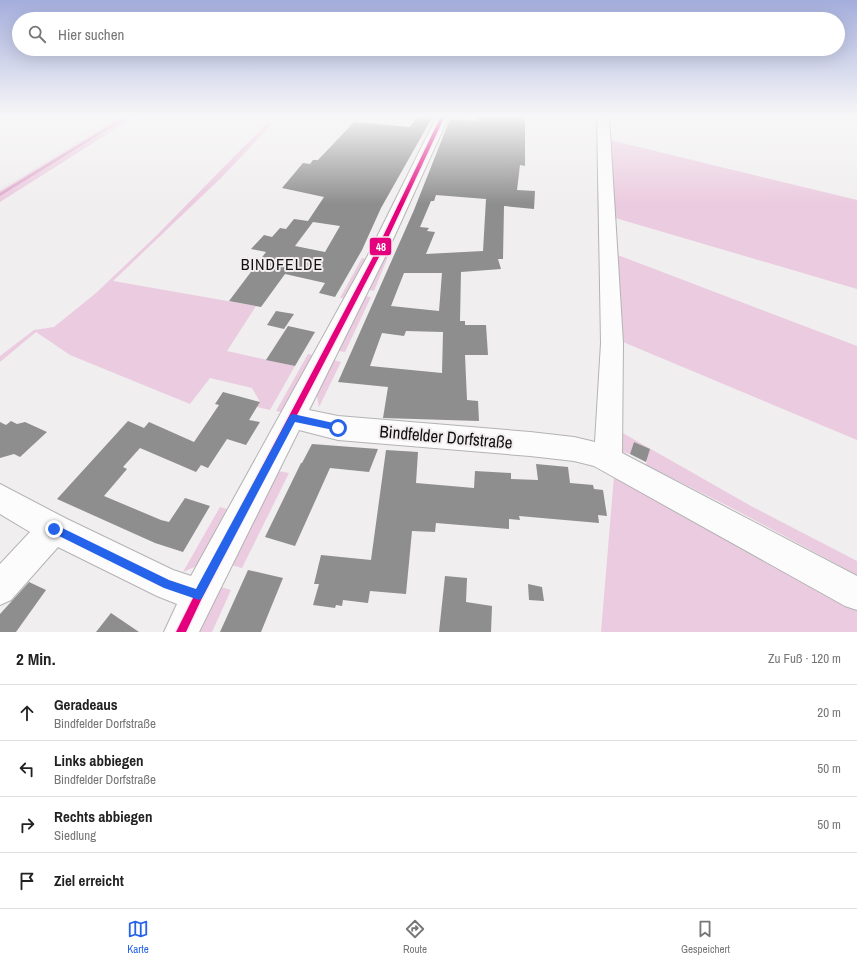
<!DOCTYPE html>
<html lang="de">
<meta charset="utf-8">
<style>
body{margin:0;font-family:"Archivo Narrow",sans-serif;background:#f6f6f6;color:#222}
.stop{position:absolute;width:12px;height:12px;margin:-9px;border:3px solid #2563eb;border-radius:50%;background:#fff}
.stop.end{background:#2563eb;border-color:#fff;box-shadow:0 1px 4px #0008}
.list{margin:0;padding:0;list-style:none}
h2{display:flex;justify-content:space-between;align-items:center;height:52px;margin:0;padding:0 16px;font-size:17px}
h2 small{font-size:13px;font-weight:400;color:#767676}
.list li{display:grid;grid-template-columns:26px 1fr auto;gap:12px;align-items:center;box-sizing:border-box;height:56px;padding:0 16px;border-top:1px solid #e0e0e0}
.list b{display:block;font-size:15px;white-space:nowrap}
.list p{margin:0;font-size:13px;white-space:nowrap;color:#767676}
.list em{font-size:13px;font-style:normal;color:#767676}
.icon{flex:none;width:22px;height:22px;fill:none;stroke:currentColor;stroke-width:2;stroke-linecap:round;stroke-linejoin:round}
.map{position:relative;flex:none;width:857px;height:632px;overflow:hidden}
.search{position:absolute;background:#fff;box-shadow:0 4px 16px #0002;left:12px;right:12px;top:12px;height:44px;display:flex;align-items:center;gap:10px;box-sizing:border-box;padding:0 14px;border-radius:22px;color:#767676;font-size:15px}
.sheet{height:276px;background:#fff}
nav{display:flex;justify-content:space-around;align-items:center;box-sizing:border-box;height:56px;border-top:1px solid #e0e0e0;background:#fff;font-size:11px;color:#767676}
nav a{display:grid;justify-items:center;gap:2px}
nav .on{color:#2563eb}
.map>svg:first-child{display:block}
.green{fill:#ebcbdf}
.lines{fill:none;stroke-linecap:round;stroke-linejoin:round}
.stream{fill:#dea6ca;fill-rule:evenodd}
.building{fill:#8e8e8e;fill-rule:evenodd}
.minor-casing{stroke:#b4b3b4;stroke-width:2}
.path{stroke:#d9d8d9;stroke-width:1.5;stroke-dasharray:0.5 2;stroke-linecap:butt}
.minor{fill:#fdfcfd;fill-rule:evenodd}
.bus-1-casing{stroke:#f1edef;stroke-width:3}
.bus-1{fill:#e5007d;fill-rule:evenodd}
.route{fill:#2563eb}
.labels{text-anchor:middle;stroke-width:4;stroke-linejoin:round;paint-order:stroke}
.quarter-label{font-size:16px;letter-spacing:1px;fill:#121112;stroke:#f1edef}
.near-street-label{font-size:17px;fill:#121112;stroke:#f1edef}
.line-badge{stroke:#f1edef;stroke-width:1.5}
.badge-label{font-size:11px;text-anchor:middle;font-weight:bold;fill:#fff}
</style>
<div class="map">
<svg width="857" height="632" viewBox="0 0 857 632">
<rect width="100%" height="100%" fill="#f0eeef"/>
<!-- green -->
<g class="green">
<polygon points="123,116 136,116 0,202 0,191"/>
<polygon points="268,122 272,124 223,176 113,281 256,306 227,351 295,366 270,410 257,407 260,402 252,388 210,378 190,404 70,355 36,332 0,362 0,356 34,330 54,327 96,293 155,237"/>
<polygon points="610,140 857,200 857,289 612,217"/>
<polygon points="385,254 389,254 374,291 369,290 369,282 374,280 382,264 379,261"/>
<polygon points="615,254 857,346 857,440 623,342 621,432 751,506 857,561 857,575 732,508 646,465 649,449 634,442 630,454 623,452 619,447"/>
<polygon points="362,258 367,259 345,298 340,298"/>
<polygon points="365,296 371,297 345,352 339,351 336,348"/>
<polygon points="308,354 317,356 287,413 276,411"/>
<polygon points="334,360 341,362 319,407 316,391 329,362"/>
<polygon points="278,471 289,473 242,568 228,564"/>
<polygon points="614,476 857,606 857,632 601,632"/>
<polygon points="220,507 230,510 201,564 183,572"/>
<polygon points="218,586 231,590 212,632 191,632"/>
</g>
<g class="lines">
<!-- stream -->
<polygon class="stream" points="126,116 129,116 0,196 0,193"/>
</g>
<!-- building -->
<g class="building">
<path d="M417,116H433L381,208L362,250L335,297L319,293L325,283L285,274L261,307L229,301L266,252L251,249L264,235L272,237L280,228L286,229L294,219L308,221L324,197L282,188L303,163L310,164L313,160H318L354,122L410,127ZM313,222L340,226L325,252L295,246Z"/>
<path d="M479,116H524L525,124V166L520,165L517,190L535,191L534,209L504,206L503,259H498L501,269L461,272L460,321H465V325H486L488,355H465L467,400L478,401L479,421L383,418L388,387L338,382L414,210L450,119L477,121ZM436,195L486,199L483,251L426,254L435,232L427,231L429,228L420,227L431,201H434ZM404,273H442L439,311L391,306ZM406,331L443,332L442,373L370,366L382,333L404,336Z"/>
<polygon points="276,311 294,314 284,329 267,325"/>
<polygon points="288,326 315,332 295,366 266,360"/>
<polygon points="223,392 260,402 249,420 260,422 246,445 227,439 208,468 201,465 196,472 140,448 123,467 127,469 104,496 161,520 169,522 185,498 210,506 183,552 155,543 57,499 128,421 144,428 149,422 194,442 219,405 215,404"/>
<polygon points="11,421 17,424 25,422 47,432 20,457 14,454 0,458 0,422 6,425"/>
<polygon points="634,442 650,449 646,462 630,454"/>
<polygon points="312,444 378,449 369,472 330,468 295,546 265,537 301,463 302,463"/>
<polygon points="386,450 418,452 416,483 474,488 475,471 511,473 511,479 538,480 536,464 568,467 570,483 593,485 594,489 603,490 607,516 598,515 599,523 519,516 520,520 509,519 509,529 436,523 435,532 412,531 406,594 370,591 368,603 343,600 342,606 336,605 335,608 313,605 319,584 314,584 321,555 371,560"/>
<polygon points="248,570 283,578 261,632 220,632"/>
<polygon points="445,576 467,578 466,602 492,606 491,632 439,632"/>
<polygon points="29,582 46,590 16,632 0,632 0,614"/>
<polygon points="528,584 542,587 544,601 529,600"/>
<polygon points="111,613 139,632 96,632"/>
</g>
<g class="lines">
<defs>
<polygon id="minor" points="437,116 449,116 385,257 309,410 338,416 530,432 574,437 595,442 601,343 597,116 609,116 623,343 622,453 857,576 857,610 845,606 594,466 574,461 530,456 338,440 299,430 199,632 164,632 177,604 157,596 58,547 11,600 0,605 0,564 30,532 0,514 0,484 65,518 173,570 191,576 367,257"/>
</defs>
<!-- minor casing -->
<use href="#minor" class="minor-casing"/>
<!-- path -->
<polyline class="path" points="0,189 120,116"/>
<!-- minor -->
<use href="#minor" class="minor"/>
<defs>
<polygon id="bus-1" points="441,116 445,116 379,257 202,598 186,632 176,632 196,592 373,257"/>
</defs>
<!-- bus-1 casing -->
<use href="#bus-1" class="bus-1-casing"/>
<!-- bus-1 -->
<use href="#bus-1" class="bus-1"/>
</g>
<!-- sky -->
<linearGradient id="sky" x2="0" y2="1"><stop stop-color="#a4aedc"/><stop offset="0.57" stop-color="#f8f7f8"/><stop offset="1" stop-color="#f8f7f8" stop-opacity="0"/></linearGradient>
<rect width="857" height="204" fill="url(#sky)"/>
<!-- route -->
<polygon class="route" points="293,414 338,424 342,428 338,431 295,422 202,598 199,600 164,588 51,532 50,529 51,525 54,524 169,580 196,589 290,415"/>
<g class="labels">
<!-- quarter labels -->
<g class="quarter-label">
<text x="282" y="270">BINDFELDE</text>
</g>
<!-- near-street labels -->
<g class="near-street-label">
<text transform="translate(446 437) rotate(5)" y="6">Bindfelder Dorfstraße</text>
</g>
</g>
<rect class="line-badge" x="369" y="237" width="23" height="19" rx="4" fill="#e5007d"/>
<g class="badge-label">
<text x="381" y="251">48</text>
</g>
</svg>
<div class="stop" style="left:338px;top:428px"></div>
<div class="stop end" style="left:54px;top:529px"></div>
<div class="search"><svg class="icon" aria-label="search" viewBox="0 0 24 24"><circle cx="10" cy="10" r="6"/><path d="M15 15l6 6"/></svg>Hier suchen</div>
</div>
<section class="sheet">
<h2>2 Min.<small>Zu Fuß · 120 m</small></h2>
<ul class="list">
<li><svg class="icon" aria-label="ahead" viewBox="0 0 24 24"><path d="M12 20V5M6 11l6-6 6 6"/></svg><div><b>Geradeaus</b><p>Bindfelder Dorfstraße</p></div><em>20 m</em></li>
<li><svg class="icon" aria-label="left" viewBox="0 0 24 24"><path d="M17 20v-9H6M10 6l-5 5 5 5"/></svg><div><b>Links abbiegen</b><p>Bindfelder Dorfstraße</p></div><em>50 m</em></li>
<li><svg class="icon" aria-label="right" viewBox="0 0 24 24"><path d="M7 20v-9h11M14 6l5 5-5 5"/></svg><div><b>Rechts abbiegen</b><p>Siedlung</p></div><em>50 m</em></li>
<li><svg class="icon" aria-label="arrive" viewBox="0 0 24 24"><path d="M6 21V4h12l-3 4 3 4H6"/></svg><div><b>Ziel erreicht</b></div></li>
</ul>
</section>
<nav>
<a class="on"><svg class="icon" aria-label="map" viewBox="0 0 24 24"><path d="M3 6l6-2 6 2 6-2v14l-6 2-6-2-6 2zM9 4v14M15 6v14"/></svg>Karte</a>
<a><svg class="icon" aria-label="directions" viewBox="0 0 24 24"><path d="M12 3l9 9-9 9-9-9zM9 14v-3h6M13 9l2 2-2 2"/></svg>Route</a>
<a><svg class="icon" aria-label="saved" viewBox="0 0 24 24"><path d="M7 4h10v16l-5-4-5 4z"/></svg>Gespeichert</a>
</nav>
